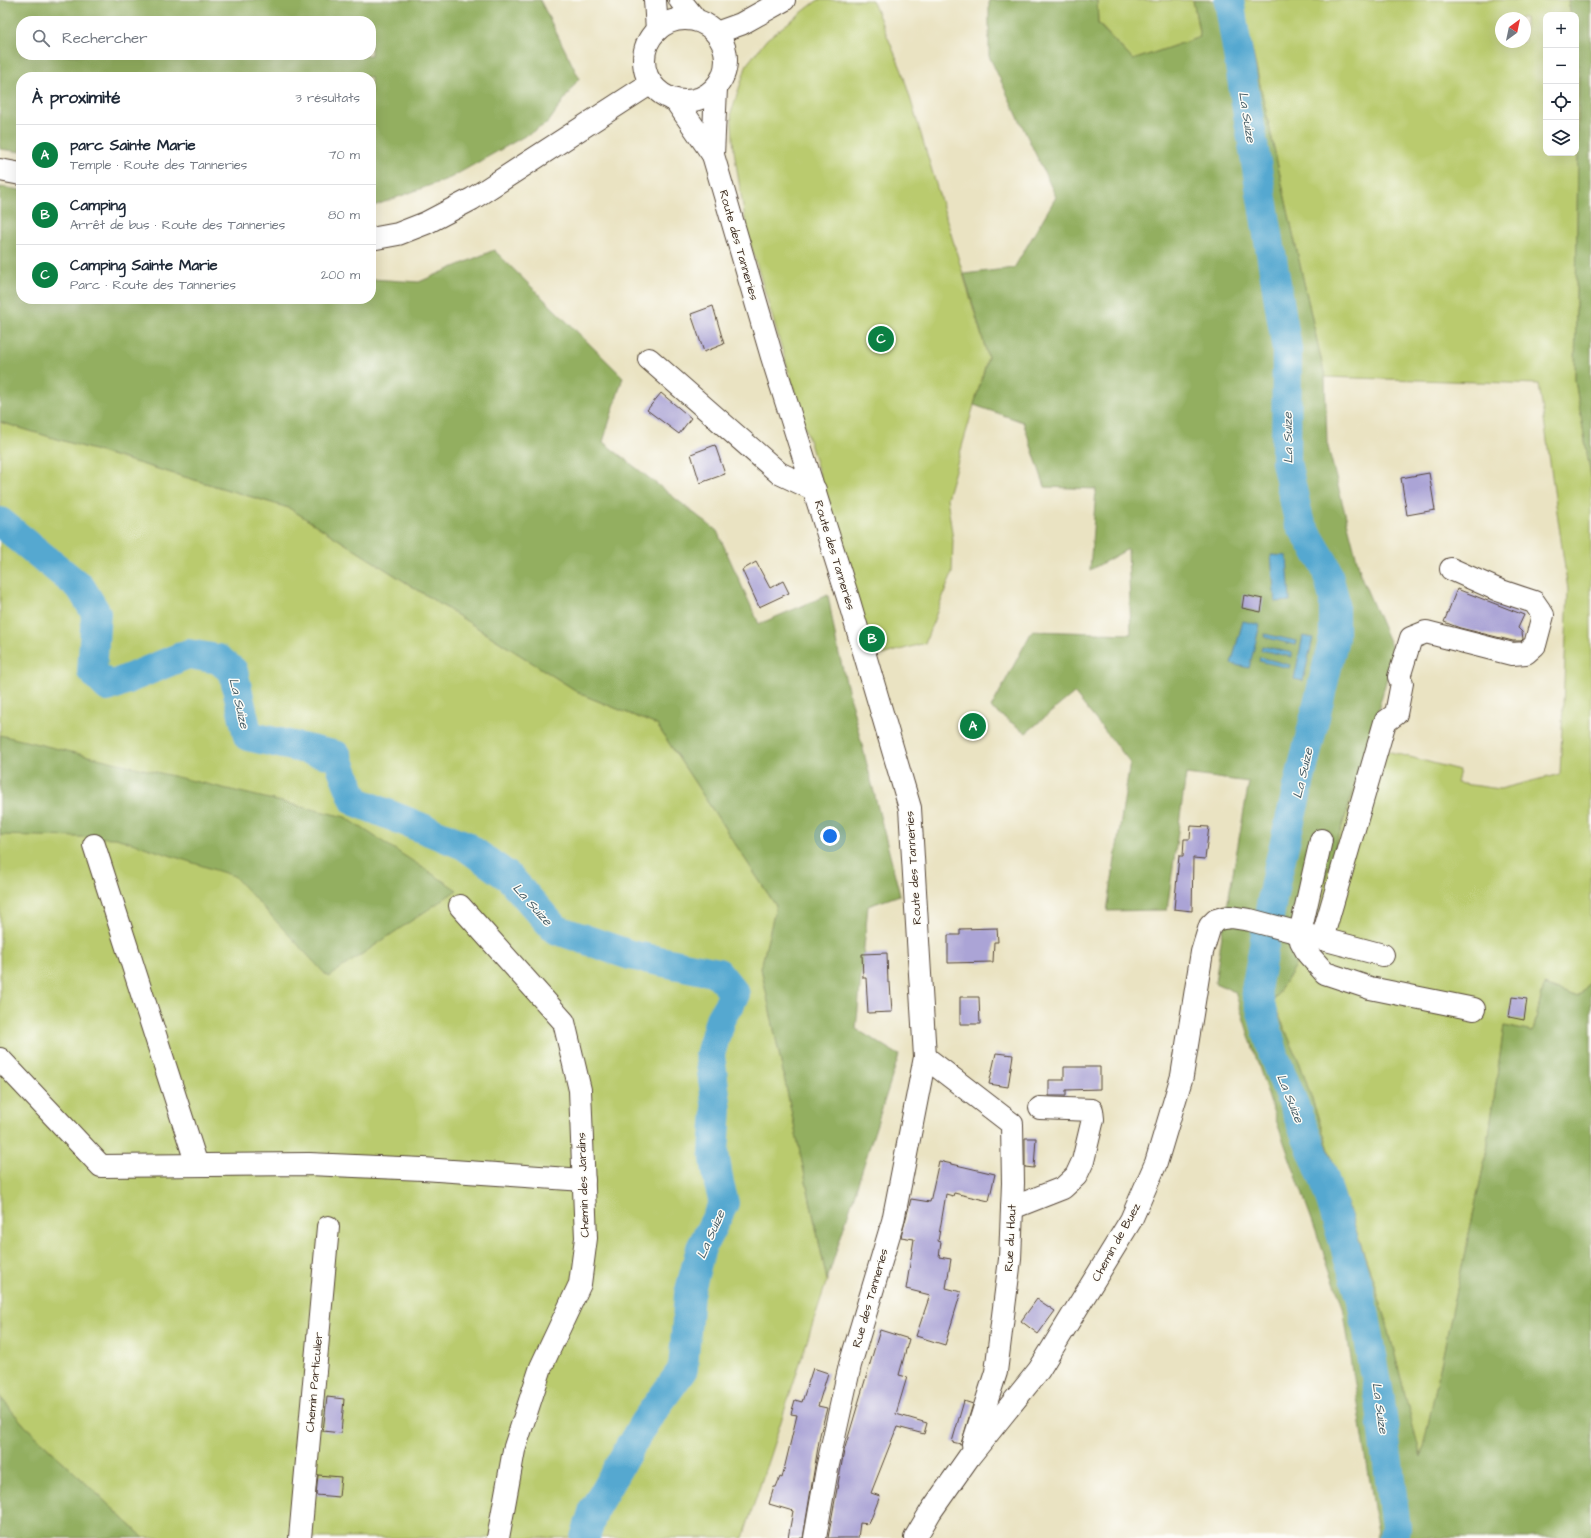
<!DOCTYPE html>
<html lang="fr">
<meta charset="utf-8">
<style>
body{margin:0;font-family:"Architects Daughter",sans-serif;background:#f6f6f7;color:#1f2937}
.controls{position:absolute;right:12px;top:12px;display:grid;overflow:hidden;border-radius:8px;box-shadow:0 4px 16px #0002}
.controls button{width:36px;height:36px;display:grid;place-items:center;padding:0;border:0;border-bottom:1px solid #e0e1e3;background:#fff;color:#1f2937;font:20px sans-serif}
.compass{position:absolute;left:1495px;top:12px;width:36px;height:36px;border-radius:50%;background:#fff;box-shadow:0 4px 16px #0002;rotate:33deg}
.you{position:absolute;left:830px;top:836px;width:14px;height:14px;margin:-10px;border:3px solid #fff;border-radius:50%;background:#1a73e8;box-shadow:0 0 0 6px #1a73e833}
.badge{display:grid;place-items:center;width:26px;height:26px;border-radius:50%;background:#0b8043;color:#fff;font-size:13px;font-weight:700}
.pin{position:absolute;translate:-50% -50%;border:2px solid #fff;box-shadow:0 1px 4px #0006}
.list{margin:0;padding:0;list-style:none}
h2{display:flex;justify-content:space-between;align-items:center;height:52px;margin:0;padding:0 16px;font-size:17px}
h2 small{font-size:13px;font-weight:400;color:#747a83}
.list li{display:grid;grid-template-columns:26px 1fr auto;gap:12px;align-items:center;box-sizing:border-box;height:60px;padding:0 16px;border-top:1px solid #e0e1e3}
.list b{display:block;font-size:15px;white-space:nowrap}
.list p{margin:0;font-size:13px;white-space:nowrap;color:#747a83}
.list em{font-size:13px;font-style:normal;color:#747a83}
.icon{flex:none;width:22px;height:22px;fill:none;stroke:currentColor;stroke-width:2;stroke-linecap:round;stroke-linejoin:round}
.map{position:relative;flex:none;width:1591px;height:1538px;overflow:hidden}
.search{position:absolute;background:#fff;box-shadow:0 4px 16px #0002;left:16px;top:16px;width:360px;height:44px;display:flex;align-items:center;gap:10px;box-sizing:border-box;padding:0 14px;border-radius:16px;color:#747a83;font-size:15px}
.panel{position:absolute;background:#fff;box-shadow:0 4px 16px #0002;left:16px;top:72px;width:360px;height:232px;border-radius:16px}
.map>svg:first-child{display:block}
.green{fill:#bacb6e;stroke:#7a7a46;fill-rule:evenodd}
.forest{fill:#93af61;stroke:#676c40;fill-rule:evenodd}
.water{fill:#54a8d0;stroke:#486977}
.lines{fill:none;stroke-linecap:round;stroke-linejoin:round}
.river{stroke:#54a8d0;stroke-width:30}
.building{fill:#aba4d6}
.minor-casing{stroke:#554637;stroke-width:24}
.major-casing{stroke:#554637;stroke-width:24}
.minor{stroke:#fff;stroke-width:22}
.major{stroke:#fff;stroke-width:22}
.labels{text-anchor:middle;stroke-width:3;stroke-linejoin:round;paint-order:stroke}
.street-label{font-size:12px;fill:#3b2a1e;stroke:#fdfcf7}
.water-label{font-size:13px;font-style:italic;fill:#455c65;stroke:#fdfcf7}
</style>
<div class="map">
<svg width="1591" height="1538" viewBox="0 0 1591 1538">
<rect width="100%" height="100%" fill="#fdfcf7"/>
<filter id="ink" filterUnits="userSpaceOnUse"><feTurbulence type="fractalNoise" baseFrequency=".025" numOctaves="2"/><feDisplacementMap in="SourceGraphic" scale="8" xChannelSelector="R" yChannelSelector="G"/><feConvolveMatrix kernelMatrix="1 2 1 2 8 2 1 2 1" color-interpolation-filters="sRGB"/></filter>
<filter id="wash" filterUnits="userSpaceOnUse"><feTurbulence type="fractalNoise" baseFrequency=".012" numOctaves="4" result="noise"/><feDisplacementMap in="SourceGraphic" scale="16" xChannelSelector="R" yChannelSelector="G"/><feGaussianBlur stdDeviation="0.9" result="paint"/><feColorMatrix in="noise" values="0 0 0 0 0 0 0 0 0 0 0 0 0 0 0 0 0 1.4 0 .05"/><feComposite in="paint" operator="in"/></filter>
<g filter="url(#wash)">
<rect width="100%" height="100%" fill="#eae3c2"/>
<!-- green -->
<g class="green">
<polygon points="818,0 872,0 902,71 988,357 947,498 953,540 952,573 925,643 874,657 747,232 734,151 731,113 747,64 767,39"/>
<polygon points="1097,0 1193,0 1200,37 1133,60 1098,23"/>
<path d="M1241,0H1568L1571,15H1546V153H1576V51L1579,70L1575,380L1591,477V981L1578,997L1544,985L1533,1032L1504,1026L1487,1150L1421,1458L1385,1316L1300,1064L1273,1002L1300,957L1368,746L1459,770L1456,783L1500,789L1560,774L1568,590L1539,384L1325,377ZM1501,18H1525V42H1501Z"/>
<polygon points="0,422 289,508 583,695 657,725 776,906 761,968 827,1280 743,1538 144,1538 25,1426 0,1397"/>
</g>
<!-- forest -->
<g class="forest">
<path d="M0,0H540L579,78L548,123L450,178L371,207V77H21V152L0,149ZM21,21H371V55H21Z"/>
<polygon points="989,0 1097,0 1098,24 1133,60 1200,37 1193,0 1241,0 1325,377 1327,443 1362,579 1394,653 1368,746 1300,957 1273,1002 1300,1064 1385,1316 1421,1457 1487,1150 1504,1026 1533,1032 1544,985 1578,997 1591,981 1591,1538 1377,1538 1378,1534 1343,1307 1276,1120 1235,992 1215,983 1222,935 1249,782 1186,774 1167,910 1107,911 1130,762 1074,693 1026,733 991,708 1032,631 1131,634 1128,549 1090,570 1096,489 1045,487 1023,422 974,405 988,357 964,274 1014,268 1056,197 989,56"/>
<polygon points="1568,0 1591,0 1591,477 1575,380 1579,70 1576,51 1576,15 1571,15"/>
<polygon points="0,187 21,190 21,299 371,299 371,279 419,282 494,250 623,377 603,442 717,531 759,624 828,595 837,646 900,895 868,906 856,1029 899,1055 827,1280 761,968 776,906 657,725 583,695 289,508 0,422"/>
<polygon points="0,735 345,817 457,890 328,977 234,876 116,838 0,835"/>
<polygon points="0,1397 25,1426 144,1538 0,1538"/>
</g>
<!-- water -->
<g class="water">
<polygon points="1271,555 1287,556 1290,601 1275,602"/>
<polygon points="1243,621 1260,625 1249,668 1231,664"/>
<polygon points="1265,634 1296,641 1295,645 1264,637"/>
<polygon points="1303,636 1313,638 1303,681 1294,679"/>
<polygon points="1262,646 1292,653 1292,657 1261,650"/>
<polygon points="1260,657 1290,665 1289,668 1259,661"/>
</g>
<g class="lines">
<!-- river -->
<g class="river">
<polyline points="1229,0 1287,349 1286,462 1299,521 1325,565 1334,598 1334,638 1275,883 1256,990 1275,1059 1324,1179 1362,1300 1380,1400 1396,1527 1394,1538"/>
<polyline points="0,522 81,588 96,613 92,671 108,687 188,654 218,659 233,671 248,736 337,756 355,801 464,845 510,878 555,929 630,955 718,973 735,994 720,1019 710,1055 717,1110 714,1153 719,1184 724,1203 701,1248 689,1294 683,1369 644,1423 594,1509 585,1538"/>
</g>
</g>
<g id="blocks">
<!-- building -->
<g class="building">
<polygon points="713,306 724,344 704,352 691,314"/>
<polygon points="661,393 691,418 679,434 647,410"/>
<polygon points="715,445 725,474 700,483 691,454"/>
<polygon points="1429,473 1435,510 1407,515 1401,478"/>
<polygon points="756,562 770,588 783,581 789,593 759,607 742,570"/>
<polygon points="1457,589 1524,615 1518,628 1522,632 1523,639 1521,641 1513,641 1460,628 1444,622"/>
<polygon points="1244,595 1263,599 1261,612 1242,608"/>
<polygon points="1191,826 1209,827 1205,859 1193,858 1192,911 1174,909 1179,856 1183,856 1184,839 1190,839"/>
<polygon points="997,928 998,942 994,942 993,962 948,963 948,935 960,935 960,929"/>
<polygon points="887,953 888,983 890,983 892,1012 868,1013 866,978 863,978 862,954"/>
<polygon points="960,997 979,997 980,1024 960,1024"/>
<polygon points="1512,997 1527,999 1524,1020 1509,1017"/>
<polygon points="996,1053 1013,1055 1008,1087 989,1084"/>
<polygon points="1064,1067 1100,1067 1100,1089 1066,1090 1066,1096 1049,1096 1049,1080 1064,1080"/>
<polygon points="1025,1138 1036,1138 1034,1168 1025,1167"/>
<polygon points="939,1161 995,1174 989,1201 954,1193 953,1196 946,1194 938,1241 941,1242 939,1257 951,1259 946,1288 961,1292 945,1345 916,1336 930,1295 906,1289 914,1239 901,1237 911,1199 930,1202"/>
<polygon points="1037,1299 1055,1311 1038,1334 1021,1321"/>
<polygon points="880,1330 909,1339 899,1375 907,1377 896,1414 927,1423 924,1434 897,1427 871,1493 880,1496 871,1519 870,1518 868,1524 860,1523 858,1538 828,1538 844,1451"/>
<polygon points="813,1368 828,1373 818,1406 827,1408 820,1435 803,1538 788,1538 793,1511 769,1504 774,1487 776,1487 780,1477 782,1478 797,1415 791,1414 795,1400 802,1402"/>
<polygon points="327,1397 344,1399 341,1433 323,1431"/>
<polygon points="964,1401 973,1404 961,1444 952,1442"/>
<polygon points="318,1475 341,1477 339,1497 316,1495"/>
</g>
</g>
</g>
<g filter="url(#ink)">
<use href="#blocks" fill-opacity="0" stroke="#554637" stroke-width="1"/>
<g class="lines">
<defs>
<g id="minor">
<polyline points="675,100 713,155 772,357 849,601 910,808 925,1057 893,1221 850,1365 827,1469 815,1538"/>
<polyline points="713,155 716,88"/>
<polyline points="649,359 779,473 815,490"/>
<polyline points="1321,840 1300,933 1301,941 1308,954 1325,973 1370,988 1474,1009"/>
<polyline points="94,845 197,1165"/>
<polyline points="460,906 564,1022 580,1090 586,1238 580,1284 541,1367 514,1450 498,1538"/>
<polyline points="1322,939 1385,722 1396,714 1402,683 1399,677 1411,638 1426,632 1512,654 1526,653 1535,645 1543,615 1534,602 1498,590 1451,569"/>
<polyline points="925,1057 1012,1124 1013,1183 1010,1259 996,1372 973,1444"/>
<polyline points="0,1059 101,1166 309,1164 423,1169 584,1180"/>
<polyline points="1012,1208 1063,1188 1076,1176 1083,1161 1093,1119 1092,1110 1040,1108"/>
<polyline points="300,1538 328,1227"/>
<polyline points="915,1538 931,1511 969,1457 1039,1370 1131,1220 1156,1163 1182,1076 1202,952 1210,926 1216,920 1223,918 1231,917 1250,920 1383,955"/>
</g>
<g id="major">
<polyline points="655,0 657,30"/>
<polyline points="680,0 696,20"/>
<circle cx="685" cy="60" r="41"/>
<polyline points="716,33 741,24 784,0"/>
<polyline points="0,170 21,174"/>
<polyline points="371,239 398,234 426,223 472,199 651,83"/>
</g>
</defs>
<!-- minor casing -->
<use href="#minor" class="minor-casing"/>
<!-- major casing -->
<use href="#major" class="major-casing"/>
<!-- minor -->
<use href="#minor" class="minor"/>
<!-- major -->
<use href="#major" class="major"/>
</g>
</g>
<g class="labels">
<!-- street labels -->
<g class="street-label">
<text transform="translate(739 245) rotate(74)" y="4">Route des Tanneries</text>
<text transform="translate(835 555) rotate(73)" y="4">Route des Tanneries</text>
<text transform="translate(913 868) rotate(-94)" y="4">Route des Tanneries</text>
<text transform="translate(583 1185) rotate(-92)" y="4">Chemin des Jardins</text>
<text transform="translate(1010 1238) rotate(-87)" y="4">Rue du Haut</text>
<text transform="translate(1116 1242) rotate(-61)" y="4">Chemin de Buez</text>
<text transform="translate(870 1298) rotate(-74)" y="4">Rue des Tanneries</text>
<text transform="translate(314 1382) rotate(-85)" y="4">Chemin Particulier</text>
</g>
<!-- water labels -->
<g class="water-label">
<text transform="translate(1248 117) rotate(81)" y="5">La Suize</text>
<text transform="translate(1287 438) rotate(-91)" y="5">La Suize</text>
<text transform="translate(240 703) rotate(77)" y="5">La Suize</text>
<text transform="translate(1302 773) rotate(-77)" y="5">La Suize</text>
<text transform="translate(533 904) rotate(48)" y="5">La Suize</text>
<text transform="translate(1291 1098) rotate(68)" y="5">La Suize</text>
<text transform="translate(710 1234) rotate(-66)" y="5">La Suize</text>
<text transform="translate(1381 1408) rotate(82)" y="5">La Suize</text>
</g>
</g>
</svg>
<div class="controls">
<button>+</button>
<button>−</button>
<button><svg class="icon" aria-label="locate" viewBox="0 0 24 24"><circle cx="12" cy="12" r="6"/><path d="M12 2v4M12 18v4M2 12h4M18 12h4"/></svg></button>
<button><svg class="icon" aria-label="layers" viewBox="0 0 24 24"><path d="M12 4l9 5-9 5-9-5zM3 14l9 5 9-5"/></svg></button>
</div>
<svg class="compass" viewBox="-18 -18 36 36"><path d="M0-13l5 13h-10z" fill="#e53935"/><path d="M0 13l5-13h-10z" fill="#747a83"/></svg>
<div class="you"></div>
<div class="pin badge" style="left:973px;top:726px">A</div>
<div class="pin badge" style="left:872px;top:639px">B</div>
<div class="pin badge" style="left:881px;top:339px">C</div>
<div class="search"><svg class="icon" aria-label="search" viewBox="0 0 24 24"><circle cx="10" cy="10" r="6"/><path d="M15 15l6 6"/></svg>Rechercher</div>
<section class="panel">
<h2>À proximité<small>3 résultats</small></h2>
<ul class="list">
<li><span class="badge">A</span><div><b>parc Sainte Marie</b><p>Temple · Route des Tanneries</p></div><em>70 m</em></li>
<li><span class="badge">B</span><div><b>Camping</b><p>Arrêt de bus · Route des Tanneries</p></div><em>80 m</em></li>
<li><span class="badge">C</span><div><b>Camping Sainte Marie</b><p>Parc · Route des Tanneries</p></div><em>200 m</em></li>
</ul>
</section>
</div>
